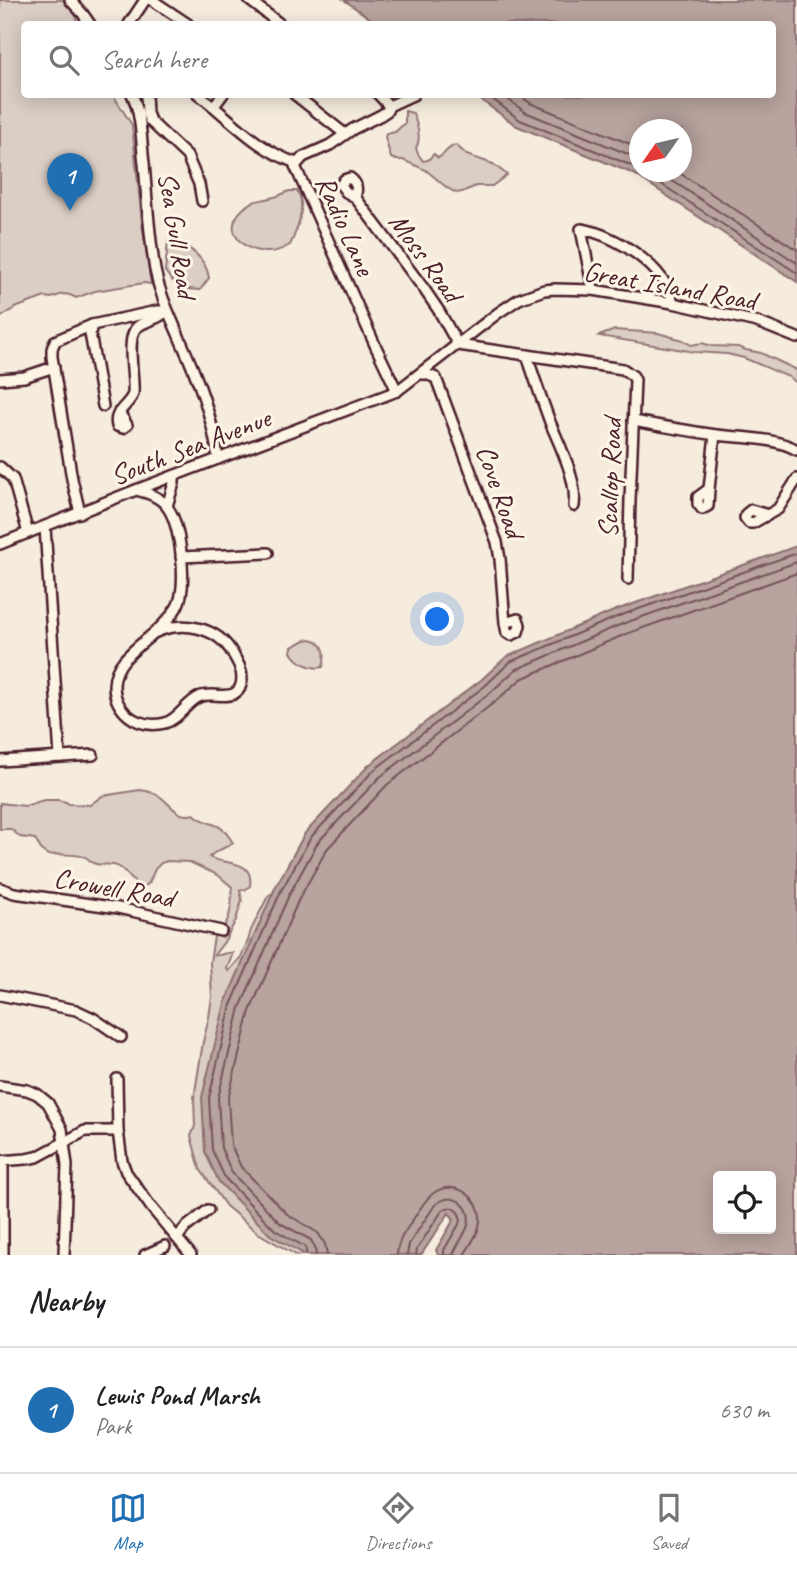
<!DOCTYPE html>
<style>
body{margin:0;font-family:Caveat,sans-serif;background:#f2f2f2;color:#202124}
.controls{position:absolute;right:21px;bottom:21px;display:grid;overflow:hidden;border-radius:7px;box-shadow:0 4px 18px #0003}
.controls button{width:63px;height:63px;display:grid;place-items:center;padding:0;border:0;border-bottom:2px solid #e0e0e0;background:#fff;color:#202124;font:35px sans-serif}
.compass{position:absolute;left:629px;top:119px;width:63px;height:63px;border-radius:50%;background:#fff;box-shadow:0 4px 18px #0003;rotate:236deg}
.you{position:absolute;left:438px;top:620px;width:24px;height:24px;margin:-18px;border:5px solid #fff;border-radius:50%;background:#1a73e8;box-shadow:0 0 0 10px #1a73e833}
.badge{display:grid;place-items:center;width:46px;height:46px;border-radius:50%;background:#1f6fb2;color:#fff;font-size:23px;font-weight:700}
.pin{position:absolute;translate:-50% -58px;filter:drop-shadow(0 2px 4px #0008)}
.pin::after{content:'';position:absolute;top:37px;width:24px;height:21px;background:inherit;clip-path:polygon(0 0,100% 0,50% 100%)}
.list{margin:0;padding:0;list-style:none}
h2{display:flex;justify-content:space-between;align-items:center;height:91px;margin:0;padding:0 28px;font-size:30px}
h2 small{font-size:23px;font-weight:400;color:#757577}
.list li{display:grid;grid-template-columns:46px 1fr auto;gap:21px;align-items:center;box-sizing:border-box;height:126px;padding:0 28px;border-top:2px solid #e0e0e0}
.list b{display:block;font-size:26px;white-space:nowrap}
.list p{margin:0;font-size:23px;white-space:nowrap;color:#757577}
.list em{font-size:23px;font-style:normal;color:#757577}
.icon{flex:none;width:38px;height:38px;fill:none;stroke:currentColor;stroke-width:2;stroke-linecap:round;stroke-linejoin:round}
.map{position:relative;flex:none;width:797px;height:1255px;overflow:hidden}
.search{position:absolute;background:#fff;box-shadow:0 4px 18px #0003;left:21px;right:21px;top:21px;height:77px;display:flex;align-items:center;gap:18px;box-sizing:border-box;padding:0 24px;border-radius:7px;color:#757577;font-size:26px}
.sheet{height:217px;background:#fff}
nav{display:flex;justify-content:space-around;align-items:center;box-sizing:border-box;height:98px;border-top:2px solid #e0e0e0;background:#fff;font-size:19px;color:#757577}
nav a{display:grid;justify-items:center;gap:4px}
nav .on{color:#1f6fb2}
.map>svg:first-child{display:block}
.green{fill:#dbcec4;stroke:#927678;stroke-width:2}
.water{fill:#b8a39e;stroke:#8c6e70;stroke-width:2;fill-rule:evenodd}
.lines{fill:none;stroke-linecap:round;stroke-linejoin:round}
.shore{stroke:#765459;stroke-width:2}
.minor-casing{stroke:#4a1f2b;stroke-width:14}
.minor{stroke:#fcf5e5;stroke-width:9}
.labels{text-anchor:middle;stroke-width:6;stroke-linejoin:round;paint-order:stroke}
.street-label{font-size:28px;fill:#4a1f2b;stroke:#fcf5e5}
</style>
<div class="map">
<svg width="797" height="1255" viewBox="0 0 797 1255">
<rect width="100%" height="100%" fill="#f5ecde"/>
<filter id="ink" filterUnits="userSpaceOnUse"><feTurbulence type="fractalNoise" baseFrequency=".0143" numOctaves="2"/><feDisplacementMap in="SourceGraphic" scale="14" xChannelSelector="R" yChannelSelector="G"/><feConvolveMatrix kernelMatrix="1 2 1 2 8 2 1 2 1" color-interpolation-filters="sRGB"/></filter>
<g filter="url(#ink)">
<!-- green -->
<g class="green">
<polygon points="0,0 73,0 77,24 24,24 24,94 113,95 132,125 142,223 151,284 144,283 95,291 76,298 70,295 63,294 51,298 45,297 15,308 0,318"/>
<path d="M405,111L413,113C417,124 422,138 416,148L418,154L423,161L428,160L434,154L438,158C445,155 447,147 456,145L467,155L493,164L507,175L492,186H476L462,192L456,193L446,187L426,170L403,160H396L391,158L385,137L386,134L395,132L405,123Z"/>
<path d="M289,191H297C307,204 297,231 290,245C283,249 277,252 269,252C244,253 219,230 244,208C253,199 262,201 274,197C279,196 284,193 289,191Z"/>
<path d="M173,240C190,247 206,258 209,278L200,290C196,289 192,290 188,289C178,288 170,279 165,271L168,241Z"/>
<polygon points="615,330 658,333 683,340 691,345 702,343 712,346 738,347 746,350 761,353 797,370 797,383 789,377 744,358 727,354 695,352 599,336"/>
<path d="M311,639C326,643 326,654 323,667C312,670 296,662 291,652L292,647L305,640Z"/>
<path d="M140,790C148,791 158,794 163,799C174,808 178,818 194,814C211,829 218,817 233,843L214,853L209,857C225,866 254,858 250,886L245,890H240L242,900L236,920L224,942L214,955C220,957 226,951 233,953L227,969L229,971L241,957L248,941L251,930L268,896L281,888L317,1255H296L258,1233L226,1206L200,1169L191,1136L195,1126L194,1098L203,1042L209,1017L212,997L210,962L214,936C231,926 232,905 232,887L218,875L189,862L167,861L161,863L155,869L149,883L142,888C133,883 130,876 122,869C113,862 105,866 96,864C91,863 90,860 87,858C81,854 55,854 48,855L42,851L35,839L20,837L11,829H0V803L25,806L44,800H58L66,802L69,804L90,805L102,796Z"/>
</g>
<!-- water -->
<g class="water">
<path d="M344,0H797V282L634,174L517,126L474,95L772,94V24H378ZM640,130H682V172H640Z"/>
<path d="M797,546V1255H438L436,1250L454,1219L449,1213L421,1255H306L270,1235L219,1182L205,1152L202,1097L225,1003L275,888L305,833L369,765L481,680L506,657L616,610ZM718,1176H771V1229H718Z"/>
</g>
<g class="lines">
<!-- shore -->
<g class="shore">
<polyline points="486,94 520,120 640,169"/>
<polyline points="501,94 525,112 640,159"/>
<polyline points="518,94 530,103 640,148"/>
<polyline points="643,172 797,273"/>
<polyline points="659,172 797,263"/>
<polyline points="678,172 797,250"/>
<polyline points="307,1255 305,1247 275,1230 225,1178 212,1150 209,1098 231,1005 281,891 311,837 374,770 485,686 510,662 619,616 797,553"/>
<polyline points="316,1255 315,1248 311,1240 280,1223 232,1173 221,1148 218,1098 240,1008 289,895 318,842 380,777 490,693 515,670 622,624 797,562"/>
<polyline points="327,1255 325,1244 318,1233 287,1214 241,1167 231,1145 228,1099 250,1011 299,899 327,849 387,785 496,701 521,679 626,634 797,573"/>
<path d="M397,1255C397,1241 405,1232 412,1221C419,1211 425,1198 435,1192C458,1178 486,1202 479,1226C477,1237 469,1246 464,1255"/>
<path d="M407,1255L409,1244L435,1205C441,1200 448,1196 456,1200C460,1201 462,1204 465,1207C477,1224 458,1240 453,1255"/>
<path d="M416,1255L417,1249L442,1211C451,1203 460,1211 461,1221L444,1250V1255"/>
</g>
<defs>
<g id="minor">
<polyline points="70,0 83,14 90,24"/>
<polyline points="152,0 188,24"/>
<polyline points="249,0 280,24"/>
<polyline points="129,24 145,0"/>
<path d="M132,94C142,116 141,140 144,163C147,199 149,235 155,270C160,296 171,317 181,341C198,379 213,418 218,459"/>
<polyline points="146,94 147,113 150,121 187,156 199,184 202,201"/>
<path d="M198,94C230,118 258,151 297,163"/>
<polyline points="294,94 345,134"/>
<polyline points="378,94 389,106"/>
<polyline points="214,106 223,94"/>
<path d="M355,197C358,189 357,183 350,178L344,180L341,185L346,192L355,197L424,289L439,311L458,345L623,369L633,376L635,380L630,500L628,579"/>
<path d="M593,290L581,229C615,234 666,267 673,303"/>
<polyline points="92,325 90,333 103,406"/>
<path d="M527,355C534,378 542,400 550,422C560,446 578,481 574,506"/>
<polyline points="421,374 426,374 436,378 497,542 500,559 505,623 507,633 511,635 518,632 520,625 518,619 505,623"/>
<polyline points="0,379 24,377 54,367"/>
<polyline points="397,391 375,345 295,166 303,157 330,145 353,129 381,115 387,111 389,106 413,95"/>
<path d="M119,412L127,425L123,428L117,426C113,411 128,407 133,394C135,379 125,338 137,327C146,320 159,320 166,311"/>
<path d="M633,421C661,426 688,431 716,435C740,438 775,437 797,450"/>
<polyline points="0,467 13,479 28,533"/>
<polyline points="709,489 715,435"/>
<polygon points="709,489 708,506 702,509 698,504 698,497"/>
<path d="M136,490C148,493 161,497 168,508C181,526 188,588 177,607C164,629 141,641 124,660C98,691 127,733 165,723C179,719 186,703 199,697C213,690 240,706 242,679C242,669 238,663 233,654C217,626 182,620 154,633"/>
<polyline points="167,506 174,483 174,476"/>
<polyline points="80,513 72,479 52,357 52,349 55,341 92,325 157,311 166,311"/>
<polyline points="768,515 751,510 746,514 745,518 749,523 753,523 778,509 797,479"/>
<polyline points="45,527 60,757"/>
<polyline points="0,544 136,490 397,391 498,313 519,299 544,290 555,289 593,290 673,303 757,322 797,338"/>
<polyline points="181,557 268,553"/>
<polyline points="0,761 93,755"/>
<polyline points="0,888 14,893 118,908 221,931"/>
<polyline points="0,995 76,1010 93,1018 121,1037"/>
<polyline points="117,1079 118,1131 122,1161 126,1172 151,1207 191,1255"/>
<polyline points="0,1086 27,1090 37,1094 48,1103 62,1129 67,1165 64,1255"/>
<polyline points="0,1161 26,1159 37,1157 85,1131 118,1131"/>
<polyline points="177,1238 185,1228 208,1210"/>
<polyline points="3,1255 3,1161"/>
<polyline points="145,1255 165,1246"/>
</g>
</defs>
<!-- minor casing -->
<use href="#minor" class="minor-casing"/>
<!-- minor -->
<use href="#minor" class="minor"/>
</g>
</g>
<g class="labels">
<!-- street labels -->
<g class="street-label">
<text transform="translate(346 225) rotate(66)" y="10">Radio Lane</text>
<text transform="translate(178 235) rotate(81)" y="10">Sea Gull Road</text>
<text transform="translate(426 257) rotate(54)" y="10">Moss Road</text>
<text transform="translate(670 285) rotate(10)" y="10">Great Island Road</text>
<text transform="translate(190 446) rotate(-21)" y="10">South Sea Avenue</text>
<text transform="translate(609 478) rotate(-88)" y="10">Scallop Road</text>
<text transform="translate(501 491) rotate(71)" y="10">Cove Road</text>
<text transform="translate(114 887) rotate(10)" y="10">Crowell Road</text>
</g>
</g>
</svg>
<div class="controls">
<button><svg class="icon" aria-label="locate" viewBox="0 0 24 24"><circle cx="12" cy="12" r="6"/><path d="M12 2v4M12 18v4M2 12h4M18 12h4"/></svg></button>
</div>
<svg class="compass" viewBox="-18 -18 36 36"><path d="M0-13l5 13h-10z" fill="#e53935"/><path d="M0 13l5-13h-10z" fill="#757577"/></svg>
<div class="you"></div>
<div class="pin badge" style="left:70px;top:211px">1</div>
<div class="search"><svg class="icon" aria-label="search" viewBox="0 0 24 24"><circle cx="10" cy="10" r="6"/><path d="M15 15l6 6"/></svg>Search here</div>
</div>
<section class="sheet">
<h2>Nearby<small></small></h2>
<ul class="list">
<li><span class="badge">1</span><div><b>Lewis Pond Marsh</b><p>Park</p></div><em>630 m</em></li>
</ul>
</section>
<nav>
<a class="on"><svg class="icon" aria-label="map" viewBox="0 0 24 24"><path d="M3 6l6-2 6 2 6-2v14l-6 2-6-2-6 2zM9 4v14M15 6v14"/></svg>Map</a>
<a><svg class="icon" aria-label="directions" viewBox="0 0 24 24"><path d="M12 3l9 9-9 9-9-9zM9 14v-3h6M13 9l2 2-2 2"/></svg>Directions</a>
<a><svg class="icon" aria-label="saved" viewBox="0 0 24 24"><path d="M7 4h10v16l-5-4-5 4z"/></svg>Saved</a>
</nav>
